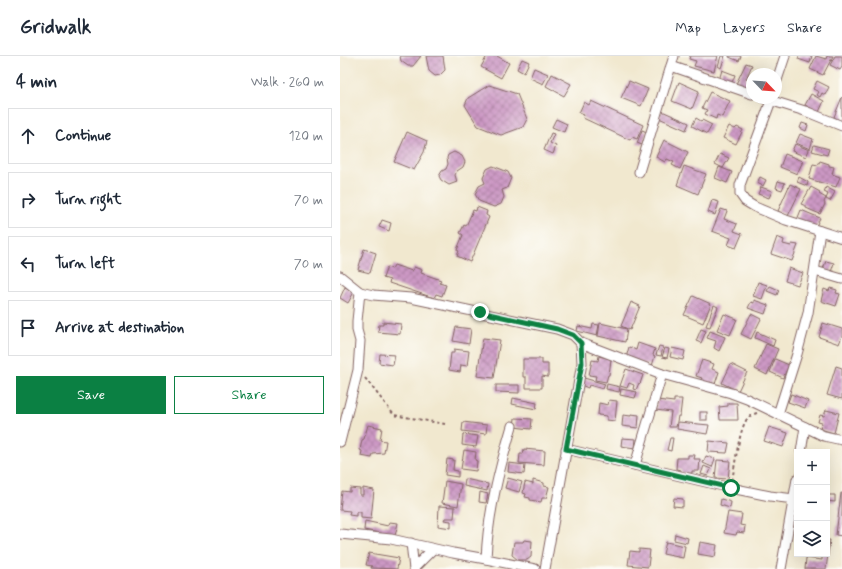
<!DOCTYPE html>
<meta charset="utf-8">
<style>
body{margin:0;font-family:Mynerve,sans-serif;background:#f6f6f7;color:#1f2937}
.controls{position:absolute;right:12px;bottom:12px;display:grid;overflow:hidden;border-radius:0px;box-shadow:0 4px 16px #0002}
.controls button{width:36px;height:36px;display:grid;place-items:center;padding:0;border:0;border-bottom:1px solid #e0e1e3;background:#fff;color:#1f2937;font:20px sans-serif}
.compass{position:absolute;left:406px;top:12px;width:36px;height:36px;border-radius:50%;background:#fff;box-shadow:0 4px 16px #0002;rotate:115deg}
.stop{position:absolute;width:12px;height:12px;margin:-9px;border:3px solid #0b8043;border-radius:50%;background:#fff}
.stop.end{background:#0b8043;border-color:#fff;box-shadow:0 1px 4px #0008}
.list{margin:0;padding:0;list-style:none}
h2{display:flex;justify-content:space-between;align-items:center;height:52px;margin:0;padding:0 16px;font-size:17px}
h2 small{font-size:13px;font-weight:400;color:#747a83}
.list li{display:grid;grid-template-columns:26px 1fr auto;gap:12px;align-items:center;box-sizing:border-box;height:56px;margin:0 8px 8px;padding:0 8px;border:1px solid #e0e1e3;border-radius:0px}
.list b{display:block;font-size:15px;white-space:nowrap}
.list em{font-size:13px;font-style:normal;color:#747a83}
.actions{display:flex;gap:8px;padding:12px 16px}
.actions a{flex:1;padding:9px 0;border:1px solid #0b8043;border-radius:0px;text-align:center;font-size:14px;color:#0b8043}
.actions .main{background:#0b8043;color:#fff}
.icon{flex:none;width:22px;height:22px;fill:none;stroke:currentColor;stroke-width:2;stroke-linecap:round;stroke-linejoin:round}
.map{position:relative;flex:none;width:502px;height:513px;overflow:hidden}
header{display:flex;align-items:center;gap:24px;box-sizing:border-box;height:56px;padding:0 20px;background:#fff;border-bottom:1px solid #e0e1e3}
header strong{font-size:19px}
nav{display:flex;gap:22px;margin-inline-start:auto;font-size:14px}
main{display:flex}
aside{flex:1;background:#fff}
.map>svg:first-child{display:block}
.building{fill:url(#building-cross-hatch)}
.lines{fill:none;stroke-linecap:round;stroke-linejoin:round}
.minor-casing{stroke:#846564;stroke-width:11}
.path{stroke:#846564;stroke-width:2;stroke-dasharray:3 3;stroke-linecap:butt}
.minor{stroke:#fff;stroke-width:9}
.route{stroke:#0b8043;stroke-width:5}
</style>
<header>
<strong>Gridwalk</strong>
<nav><a>Map</a><a>Layers</a><a>Share</a></nav>
</header>
<main>
<aside>
<h2>4 min<small>Walk · 260 m</small></h2>
<ul class="list">
<li><svg class="icon" aria-label="ahead" viewBox="0 0 24 24"><path d="M12 20V5M6 11l6-6 6 6"/></svg><div><b>Continue</b></div><em>120 m</em></li>
<li><svg class="icon" aria-label="right" viewBox="0 0 24 24"><path d="M7 20v-9h11M14 6l5 5-5 5"/></svg><div><b>Turn right</b></div><em>70 m</em></li>
<li><svg class="icon" aria-label="left" viewBox="0 0 24 24"><path d="M17 20v-9H6M10 6l-5 5 5 5"/></svg><div><b>Turn left</b></div><em>70 m</em></li>
<li><svg class="icon" aria-label="arrive" viewBox="0 0 24 24"><path d="M6 21V4h12l-3 4 3 4H6"/></svg><div><b>Arrive at destination</b></div></li>
</ul>
<div class="actions"><a class="main">Save</a><a>Share</a></div>
</aside>
<div class="map">
<svg width="502" height="513" viewBox="0 0 502 513">
<defs>
<pattern id="building-cross-hatch" width="8" height="8" patternUnits="userSpaceOnUse"><rect width="8" height="8" fill="#cc98c4"/><path d="M0 0l8 8M0 8l8-8" fill="none" stroke="#a87b9f"/></pattern>
</defs>
<rect width="100%" height="100%" fill="#fdfcf7"/>
<filter id="ink" filterUnits="userSpaceOnUse"><feTurbulence type="fractalNoise" baseFrequency=".025" numOctaves="2"/><feDisplacementMap in="SourceGraphic" scale="8" xChannelSelector="R" yChannelSelector="G"/><feConvolveMatrix kernelMatrix="1 2 1 2 8 2 1 2 1" color-interpolation-filters="sRGB"/></filter>
<filter id="wash" filterUnits="userSpaceOnUse"><feTurbulence type="fractalNoise" baseFrequency=".012" numOctaves="4" result="noise"/><feDisplacementMap in="SourceGraphic" scale="16" xChannelSelector="R" yChannelSelector="G"/><feGaussianBlur stdDeviation="0.9" result="paint"/><feColorMatrix in="noise" values="0 0 0 0 0 0 0 0 0 0 0 0 0 0 0 0 0 1.4 0 .05"/><feComposite in="paint" operator="in"/></filter>
<g filter="url(#wash)">
<rect width="100%" height="100%" fill="#f1e8cf"/>
<g id="blocks">
<!-- building -->
<g class="building">
<polygon points="60,0 81,0 73,10 68,10 61,5"/>
<polygon points="86,0 103,0 105,14 100,19 95,20 89,15"/>
<polygon points="147,0 157,0 169,7 161,22 141,11"/>
<polygon points="350,0 378,0 374,15 354,10 356,5 349,3"/>
<polygon points="381,0 385,0 381,12 378,10"/>
<polygon points="389,0 401,0 399,5 389,1"/>
<polygon points="459,0 472,0 470,7 458,3"/>
<polygon points="476,0 486,3 487,0 493,0 483,19 470,13"/>
<polygon points="495,0 502,0 502,11 500,14 490,9"/>
<polygon points="182,3 189,6 184,17 177,13"/>
<polygon points="406,7 412,9 406,23 412,26 412,35 396,28"/>
<polygon points="194,12 208,18 203,28 190,22"/>
<polygon points="382,14 395,19 391,29 379,24"/>
<polygon points="212,18 231,28 224,40 206,30"/>
<polygon points="289,25 308,33 301,50 281,42"/>
<polygon points="477,25 489,31 485,39 482,37 480,41 477,39 479,36 473,33"/>
<polygon points="339,26 359,35 352,53 332,45"/>
<polygon points="149,29 177,38 187,63 183,71 161,79 138,70 125,49 128,42"/>
<polygon points="370,36 390,45 382,61 377,59 376,63 365,58 367,54 362,52"/>
<polygon points="471,38 484,45 479,56 465,49"/>
<polygon points="502,41 502,63 501,65 494,61"/>
<polygon points="251,45 303,69 297,83 292,81 290,84 243,62 244,59 239,57 244,46 249,49"/>
<polygon points="322,55 349,67 346,74 319,62"/>
<polygon points="356,62 361,65 362,64 372,69 367,78 352,70"/>
<polygon points="216,63 227,68 224,76 212,71"/>
<polygon points="462,67 468,69 466,75 460,72"/>
<polygon points="389,70 395,73 397,71 403,74 396,88 383,82"/>
<polygon points="302,74 307,76 302,89 297,87"/>
<polygon points="67,76 87,85 84,96 74,114 54,106"/>
<polygon points="211,77 214,78 210,87 216,90 213,98 204,94"/>
<polygon points="460,78 473,83 470,93 456,87"/>
<polygon points="324,84 348,96 340,113 332,109 334,106 327,103 325,106 316,101"/>
<polygon points="455,88 469,94 466,101 452,95"/>
<polygon points="474,89 489,93 487,99 472,95"/>
<polygon points="114,96 122,100 125,106 123,111 117,115 115,119 117,126 109,129 101,124 99,120 102,115 106,113 108,108 107,102 108,99"/>
<polygon points="380,98 389,102 383,112 375,108"/>
<polygon points="445,98 463,105 457,118 440,111"/>
<polygon points="480,105 489,108 489,110 494,111 492,118 500,121 496,131 469,123 473,108 478,109"/>
<polygon points="153,110 168,116 171,122 167,132 162,134 164,141 161,148 154,151 139,145 135,138 139,130 145,127 143,122 147,113"/>
<polygon points="344,110 366,118 358,138 337,129"/>
<polygon points="379,111 392,116 387,127 375,122"/>
<polygon points="420,121 426,124 423,130 417,127"/>
<polygon points="459,121 468,126 467,130 457,126"/>
<polygon points="438,125 445,127 442,134 436,132"/>
<polygon points="450,128 461,133 448,160 438,155"/>
<polygon points="421,131 432,135 429,142 418,138"/>
<polygon points="471,131 480,136 479,138 486,142 484,146 485,148 480,158 466,152 466,150 461,148"/>
<polygon points="486,131 495,136 490,145 486,143 488,138 484,136"/>
<polygon points="372,144 379,146 375,159 368,156"/>
<polygon points="137,151 147,155 146,159 149,161 130,206 117,200 119,195 117,194 123,179 120,177 124,169 126,170 133,154 136,155"/>
<polygon points="381,153 387,155 384,163 397,168 394,175 402,178 396,192 388,189 391,182 372,175"/>
<polygon points="461,154 480,162 475,172 457,164"/>
<polygon points="42,164 51,167 49,175 39,171"/>
<polygon points="437,181 444,184 443,188 451,190 452,188 458,189 452,205 431,198"/>
<polygon points="24,193 36,197 30,217 18,214"/>
<polygon points="486,205 494,207 491,216 483,213"/>
<polygon points="54,209 72,215 74,211 82,214 81,217 101,224 99,227 106,229 102,240 96,238 94,242 49,227 50,224 43,222 47,211 52,213"/>
<polygon points="449,212 463,217 458,229 445,225"/>
<polygon points="418,226 427,229 422,243 413,240"/>
<polygon points="430,230 439,234 437,239 427,235"/>
<polygon points="5,231 14,236 8,247 0,242"/>
<polygon points="490,232 497,234 496,237 500,238 496,250 481,245 484,233 489,235"/>
<polygon points="353,240 371,248 363,267 344,259"/>
<polygon points="414,244 428,249 425,258 408,252 411,246 414,247"/>
<polygon points="291,246 300,250 290,274 281,270"/>
<polygon points="374,249 378,251 370,271 366,270"/>
<polygon points="384,258 397,263 390,279 377,274"/>
<polygon points="411,258 421,263 411,283 401,278"/>
<polygon points="43,266 61,268 60,278 38,276 39,269 43,269"/>
<polygon points="260,267 287,273 285,286 258,280"/>
<polygon points="483,267 502,273 502,280 499,288 479,281"/>
<polygon points="253,268 259,269 257,280 237,275 238,270 252,273"/>
<polygon points="116,271 131,273 129,288 113,285"/>
<polygon points="361,273 366,275 361,287 356,285"/>
<polygon points="370,275 385,281 379,295 374,292 376,285 367,282"/>
<polygon points="417,276 435,284 433,290 415,282"/>
<polygon points="143,282 160,284 154,322 137,320"/>
<polygon points="298,287 315,293 313,299 315,300 312,310 286,302 289,291 296,294"/>
<polygon points="426,288 438,293 427,319 415,313"/>
<polygon points="319,290 323,291 321,300 316,299"/>
<polygon points="325,292 329,293 327,302 322,301"/>
<polygon points="332,292 345,295 343,304 330,301"/>
<polygon points="114,293 129,295 127,310 121,309 120,316 109,314 111,297 114,297"/>
<polygon points="40,298 55,299 53,309 39,307"/>
<polygon points="259,300 271,303 269,319 268,319 266,326 255,324 256,320 249,319 252,304 258,305"/>
<polygon points="183,303 202,303 202,308 208,308 208,321 202,320 202,332 186,332 186,321 183,321"/>
<polygon points="435,303 449,309 443,322 430,316"/>
<polygon points="362,304 374,308 372,313 379,316 375,328 370,326 368,330 360,327 362,322 356,320"/>
<polygon points="391,308 407,316 398,335 382,327"/>
<polygon points="496,310 502,312 502,343 487,339"/>
<polygon points="286,313 303,319 300,328 299,327 296,334 293,333 294,329 289,327 287,332 280,330"/>
<polygon points="244,322 265,328 263,333 249,329 248,332 241,329"/>
<polygon points="267,328 280,331 279,336 266,333"/>
<polygon points="156,329 179,329 179,337 156,336"/>
<polygon points="281,333 297,336 295,342 280,339"/>
<polygon points="451,338 468,345 465,352 448,346"/>
<polygon points="173,342 197,347 196,353 172,348"/>
<polygon points="334,343 342,343 340,360 338,360 336,371 329,371 331,356 316,354 317,344 334,346"/>
<polygon points="269,344 277,345 275,365 267,364 267,360 258,359 259,347 268,349"/>
<polygon points="388,347 397,347 398,364 380,364 379,351 388,350"/>
<polygon points="486,354 499,357 494,377 480,373 482,367 478,366 480,359 484,360"/>
<rect x="360" y="356" width="7" height="8"/>
<polygon points="291,358 299,359 298,372 282,370 283,359 291,360"/>
<polygon points="175,362 192,363 191,373 174,371"/>
<polygon points="123,366 147,369 146,378 122,375"/>
<polygon points="338,366 369,369 367,378 337,373"/>
<polygon points="28,369 42,372 40,384 46,385 44,397 33,398 32,402 21,400 22,395 20,394 22,384 24,383"/>
<polygon points="429,371 448,377 443,391 424,385"/>
<polygon points="123,378 138,380 136,391 122,389"/>
<polygon points="282,382 296,383 295,392 281,390"/>
<polygon points="330,382 333,382 331,395 327,394"/>
<polygon points="369,385 389,387 387,397 368,396"/>
<polygon points="184,393 205,395 204,409 179,407 180,398 183,398"/>
<polygon points="124,394 136,396 135,404 137,405 136,415 121,413"/>
<polygon points="348,399 355,399 354,403 360,403 359,415 352,415 352,417 341,417 341,414 336,413 337,402 348,402"/>
<polygon points="366,400 375,403 372,411 363,407"/>
<polygon points="107,403 114,404 113,414 118,415 118,421 105,419"/>
<polygon points="377,404 390,405 388,423 375,422"/>
<polygon points="169,407 185,409 184,418 168,416"/>
<polygon points="364,410 371,413 368,420 361,418"/>
<polygon points="168,422 182,426 179,436 165,432"/>
<polygon points="125,423 148,428 147,435 124,430"/>
<polygon points="193,424 204,427 204,430 209,431 206,442 202,442 201,446 190,444 190,442 185,441 186,438 183,437 185,426 193,428"/>
<polygon points="105,425 121,428 118,450 102,447"/>
<polygon points="10,432 20,433 20,439 23,439 23,432 34,434 31,463 21,462 21,456 16,456 16,460 9,459 10,455 0,454 2,435 10,436"/>
<polygon points="140,436 148,438 146,447 139,446"/>
<polygon points="501,437 502,437 502,480 496,479"/>
<polygon points="487,439 495,439 495,446 487,445"/>
<polygon points="334,442 343,443 343,451 333,450"/>
<polygon points="381,443 391,446 390,452 380,449"/>
<polygon points="99,450 115,451 114,462 105,462 104,464 111,465 111,472 98,470"/>
<polygon points="388,456 402,458 400,469 405,470 404,477 397,476 396,479 384,477"/>
<polygon points="25,465 48,470 49,466 58,467 55,480 24,474"/>
<polygon points="335,478 348,482 347,487 334,484"/>
<polygon points="184,484 192,485 191,501 187,504 178,504 172,499 174,486 183,486"/>
<polygon points="487,484 490,484 486,513 465,513 466,502 482,504 482,498 487,498"/>
<polygon points="326,486 345,490 343,502 323,498"/>
<polygon points="360,486 377,489 375,501 358,498"/>
<polygon points="299,493 310,494 308,511 288,509 290,495 299,496"/>
<polygon points="29,497 59,502 57,513 31,512 32,510 26,509"/>
</g>
</g>
</g>
<g filter="url(#ink)">
<use href="#blocks" fill-opacity="0" stroke="#846564" stroke-width="1"/>
<g class="lines">
<defs>
<g id="minor">
<polyline points="331,10 412,38"/>
<polyline points="436,27 445,0"/>
<polyline points="423,42 465,55 502,70"/>
<polyline points="432,42 400,129 400,138 405,145 415,151 446,164 502,182"/>
<polyline points="299,116 334,0"/>
<polyline points="475,215 502,223"/>
<polyline points="0,220 20,236 17,265 17,274 20,285 18,314 0,386"/>
<polyline points="20,236 33,239 71,242 217,273 233,279 241,287 322,318 391,337 407,343 484,380 502,384"/>
<polyline points="438,358 457,298 468,257 480,175"/>
<polyline points="226,393 391,432 430,440 454,443"/>
<polyline points="461,396 465,371"/>
<polyline points="295,409 322,318"/>
<polyline points="0,478 51,483 113,497 146,503 195,513"/>
<polyline points="71,487 74,513"/>
<path d="M146,503C148,457 159,414 172,370"/>
<polyline points="74,512 93,493"/>
<polyline points="205,513 242,307 241,287"/>
<polyline points="441,513 457,423"/>
</g>
</defs>
<!-- minor casing -->
<use href="#minor" class="minor-casing"/>
<!-- path -->
<g class="path">
<polyline points="25,322 54,359 105,368"/>
<path d="M392,424C395,411 399,369 409,361C411,359 414,358 417,357"/>
</g>
<!-- minor -->
<use href="#minor" class="minor"/>
</g>
</g>
<g class="lines" filter="url(#ink)">
<!-- route -->
<polyline class="route" points="140,256 217,273 233,279 241,287 242,307 226,393 391,432"/>
</g>
</svg>
<div class="controls">
<button>+</button>
<button>−</button>
<button><svg class="icon" aria-label="layers" viewBox="0 0 24 24"><path d="M12 4l9 5-9 5-9-5zM3 14l9 5 9-5"/></svg></button>
</div>
<svg class="compass" viewBox="-18 -18 36 36"><path d="M0-13l5 13h-10z" fill="#e53935"/><path d="M0 13l5-13h-10z" fill="#747a83"/></svg>
<div class="stop" style="left:391px;top:432px"></div>
<div class="stop end" style="left:140px;top:256px"></div>
</div>
</main>
